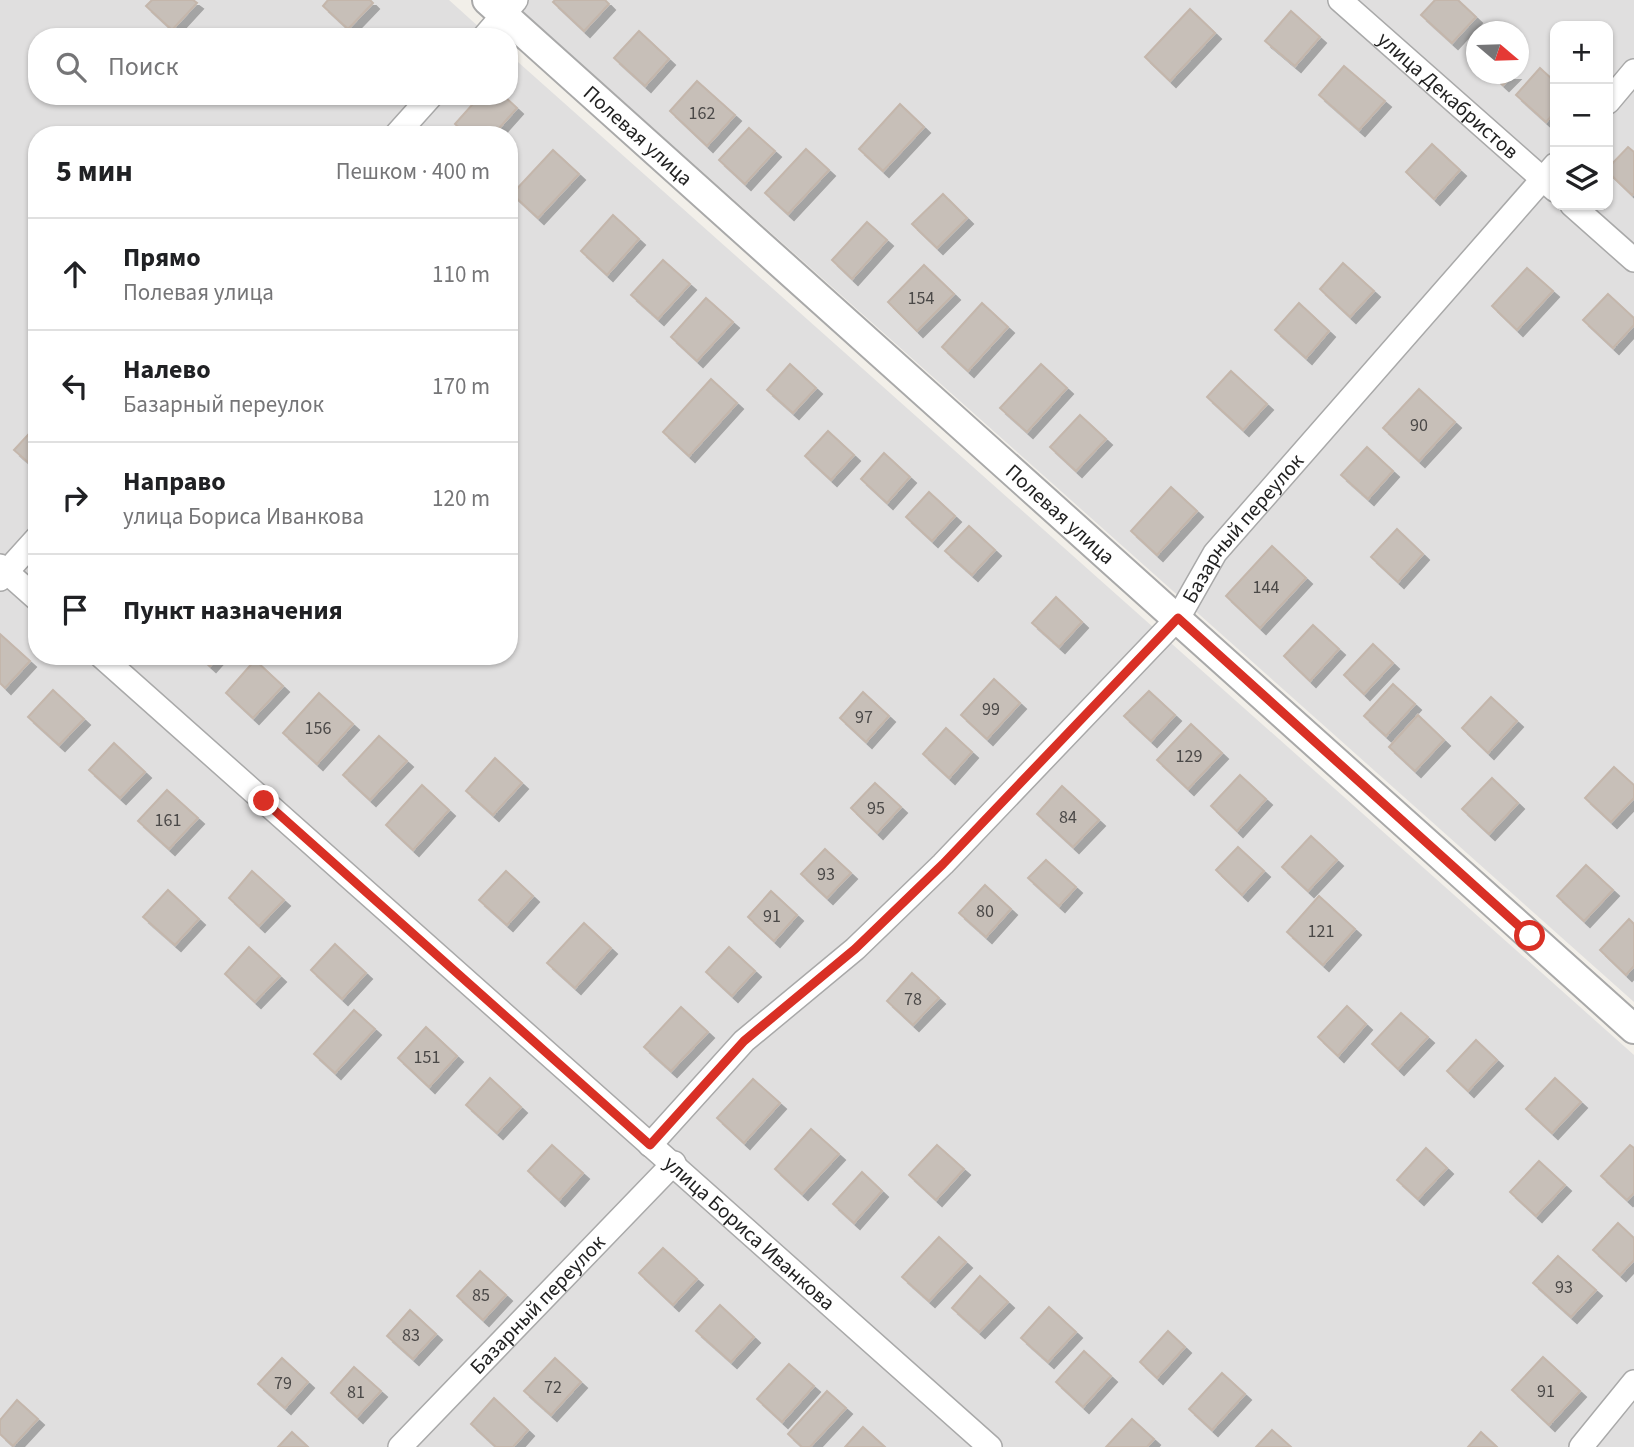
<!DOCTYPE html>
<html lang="ru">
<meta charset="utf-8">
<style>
body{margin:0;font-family:"Source Sans 3",sans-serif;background:#f6f6f6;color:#202124}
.controls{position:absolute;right:21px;top:21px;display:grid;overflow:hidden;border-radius:14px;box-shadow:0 2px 5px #0004}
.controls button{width:63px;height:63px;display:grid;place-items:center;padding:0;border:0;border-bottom:2px solid #e0e0e0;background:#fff;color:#202124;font:35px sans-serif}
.compass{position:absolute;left:1466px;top:21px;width:63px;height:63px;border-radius:50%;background:#fff;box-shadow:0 2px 5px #0004;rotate:109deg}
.stop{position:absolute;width:21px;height:21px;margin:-16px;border:5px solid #d93025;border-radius:50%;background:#fff}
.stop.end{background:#d93025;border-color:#fff;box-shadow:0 2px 7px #0008}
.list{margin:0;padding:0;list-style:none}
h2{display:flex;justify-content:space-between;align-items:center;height:91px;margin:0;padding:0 28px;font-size:30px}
h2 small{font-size:23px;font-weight:400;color:#757577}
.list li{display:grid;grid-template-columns:46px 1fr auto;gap:21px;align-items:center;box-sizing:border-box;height:112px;padding:0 28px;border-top:2px solid #e0e0e0}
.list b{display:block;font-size:26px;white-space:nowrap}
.list p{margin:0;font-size:23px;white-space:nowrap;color:#757577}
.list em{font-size:23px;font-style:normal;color:#757577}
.icon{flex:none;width:38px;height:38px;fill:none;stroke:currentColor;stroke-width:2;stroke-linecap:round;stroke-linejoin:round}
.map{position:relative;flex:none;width:1634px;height:1447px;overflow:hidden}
.search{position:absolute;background:#fff;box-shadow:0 2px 5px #0004;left:28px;top:28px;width:490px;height:77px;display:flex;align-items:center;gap:18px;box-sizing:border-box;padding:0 24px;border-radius:28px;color:#757577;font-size:26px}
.panel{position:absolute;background:#fff;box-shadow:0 2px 5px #0004;left:28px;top:126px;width:490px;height:539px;border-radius:28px}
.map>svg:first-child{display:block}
.residential{fill:#e0dfdf;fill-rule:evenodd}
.building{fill:#c7bfb8;stroke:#c4b6ab;stroke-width:2;filter:url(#shadow)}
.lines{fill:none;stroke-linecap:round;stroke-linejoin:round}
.minor-casing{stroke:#a9a9a9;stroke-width:26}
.tertiary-casing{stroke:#a9a9a9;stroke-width:32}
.minor{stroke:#fff;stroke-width:23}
.tertiary{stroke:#fff;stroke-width:28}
.route{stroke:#d93025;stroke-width:9}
.labels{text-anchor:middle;stroke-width:5;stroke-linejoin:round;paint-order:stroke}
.number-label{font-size:18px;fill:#4b4948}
.street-label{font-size:21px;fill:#222;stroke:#fff}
</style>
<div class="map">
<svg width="1634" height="1447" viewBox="0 0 1634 1447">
<defs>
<filter id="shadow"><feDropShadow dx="6" dy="6" stdDeviation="0" flood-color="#0004"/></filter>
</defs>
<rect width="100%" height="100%" fill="#f2efe9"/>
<!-- residential -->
<g class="residential">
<path d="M0,0H449L490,37H37V96H509V54L1634,1055V1447H0ZM37,135H509V656H37Z"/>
<path d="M510,0H1634V1002ZM1555,26H1608V205H1555ZM1476,32H1518V74H1476Z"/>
</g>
<!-- building -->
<g class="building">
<polygon points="152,0 193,0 197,3 172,30 146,6"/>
<polygon points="328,0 370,0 373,3 348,29 323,6"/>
<polygon points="555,0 605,0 609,4 584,31 553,2"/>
<polygon points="1435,0 1458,0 1476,17 1452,43 1421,15"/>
<polygon points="1190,9 1215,33 1170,81 1145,57"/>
<polygon points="1291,11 1320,37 1295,66 1265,41"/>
<polygon points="639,31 669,59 645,86 614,58"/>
<polygon points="1344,66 1385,101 1359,130 1319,95"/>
<polygon points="1540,68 1555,82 1555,112 1546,122 1516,95"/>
<polygon points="1491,74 1514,74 1503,85"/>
<polygon points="697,81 735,115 707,146 670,111"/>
<polygon points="480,96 504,96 517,108 493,135 467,135 455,124"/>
<polygon points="900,104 924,127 883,171 859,149"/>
<polygon points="749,128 775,151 745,184 719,160"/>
<polygon points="1432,144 1460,170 1434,199 1406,172"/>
<polygon points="1628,147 1634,152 1634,193 1632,195 1608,172 1608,168"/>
<polygon points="806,149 829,170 788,214 765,193"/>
<polygon points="553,150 579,174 538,218 512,194"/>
<polygon points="943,194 967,218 937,248 912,224"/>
<polygon points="613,215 639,239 607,275 581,251"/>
<polygon points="867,222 887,240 852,279 832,260"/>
<polygon points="663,260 690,284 658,319 631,295"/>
<polygon points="1343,263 1374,291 1350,317 1320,289"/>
<polygon points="924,265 954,294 917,331 888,302"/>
<polygon points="1527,268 1553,291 1517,330 1492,306"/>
<polygon points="1608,294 1634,318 1634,325 1613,348 1583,320"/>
<polygon points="706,298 733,322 697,361 671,337"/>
<polygon points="982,303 1008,327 968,371 942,347"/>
<polygon points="1299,303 1329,331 1306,358 1275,330"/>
<polygon points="790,364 816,388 793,413 767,390"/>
<polygon points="1041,364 1067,388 1027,432 1000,408"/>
<polygon points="1231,371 1267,404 1243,430 1207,397"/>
<polygon points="711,379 737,403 689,456 663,432"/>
<polygon points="1419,389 1455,422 1419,461 1383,428"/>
<polygon points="1080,415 1106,439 1076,471 1050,447"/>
<polygon points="37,425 37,470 14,450"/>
<polygon points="828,431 854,455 831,480 805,456"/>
<polygon points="1367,447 1393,471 1368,499 1341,475"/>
<polygon points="884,453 910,477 887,503 861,479"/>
<polygon points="1171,487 1197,511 1157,555 1131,531"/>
<polygon points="929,492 955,516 932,541 906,517"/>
<polygon points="969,526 995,550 972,575 945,551"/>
<polygon points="1397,529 1423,554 1398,582 1371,557"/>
<polygon points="1272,546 1306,578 1260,628 1226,596"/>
<polygon points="1056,597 1082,622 1059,647 1032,623"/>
<polygon points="1313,625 1339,649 1310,681 1284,656"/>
<polygon points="0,634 30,661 5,688 0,683"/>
<polygon points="1373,644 1393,663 1364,694 1344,675"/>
<polygon points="199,656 219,656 210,666"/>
<polygon points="255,660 283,686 253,718 226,693"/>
<polygon points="994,679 1020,703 987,739 961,715"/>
<polygon points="1393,684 1415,704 1386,736 1364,716"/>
<polygon points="53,690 84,719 59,745 28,717"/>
<polygon points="1149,691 1175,715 1151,741 1124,716"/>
<polygon points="863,692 889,716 866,742 840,718"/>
<polygon points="319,693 353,724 317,764 283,733"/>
<polygon points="1491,697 1517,721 1488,753 1462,728"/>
<polygon points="1418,715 1444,740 1415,771 1389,747"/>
<polygon points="1191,724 1222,753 1188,789 1157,760"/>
<polygon points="946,728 972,752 949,778 923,754"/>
<polygon points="379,736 407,761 370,800 343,775"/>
<polygon points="114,743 145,772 120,798 89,770"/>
<polygon points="495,758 522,783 493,815 466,791"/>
<polygon points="1614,767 1634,785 1634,798 1611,822 1585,798"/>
<polygon points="1240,775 1266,799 1237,831 1211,806"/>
<polygon points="1492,778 1518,803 1489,834 1462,809"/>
<polygon points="875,783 901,807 877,833 851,808"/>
<polygon points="422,785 449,810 413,850 386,825"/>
<polygon points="1062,786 1099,820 1073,847 1037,814"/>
<polygon points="167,790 198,818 169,849 138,821"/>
<polygon points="1311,836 1337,860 1308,891 1282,867"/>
<polygon points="1238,847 1264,871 1242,895 1216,870"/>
<polygon points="825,849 851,873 827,898 801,874"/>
<polygon points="1046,860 1076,887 1059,906 1028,878"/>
<polygon points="1586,865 1613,890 1584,921 1557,896"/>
<polygon points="252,871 284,900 259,926 229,898"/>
<polygon points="506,871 533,896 507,925 479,900"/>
<polygon points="985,885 1011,909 986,937 959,913"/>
<polygon points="168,890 199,919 175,945 143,917"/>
<polygon points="771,891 797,915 774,941 748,917"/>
<polygon points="1319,896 1355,929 1323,965 1287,932"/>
<polygon points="1629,919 1634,924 1634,966 1626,975 1600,950"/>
<polygon points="584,923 611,948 575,988 547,963"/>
<polygon points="335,944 366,973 342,999 311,970"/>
<polygon points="249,947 280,976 255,1002 225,974"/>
<polygon points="729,947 755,971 732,996 706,972"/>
<polygon points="912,973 939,998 913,1025 887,1001"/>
<polygon points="1347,1006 1366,1024 1338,1056 1318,1037"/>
<polygon points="681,1007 708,1032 671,1071 644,1047"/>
<polygon points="354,1010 375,1029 335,1073 314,1054"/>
<polygon points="1401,1013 1428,1037 1398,1069 1372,1044"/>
<polygon points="426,1027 457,1056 429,1087 398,1058"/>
<polygon points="1476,1040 1497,1060 1468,1091 1447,1071"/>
<polygon points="490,1078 521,1107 497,1133 466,1105"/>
<polygon points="1555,1078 1581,1102 1552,1133 1526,1109"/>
<polygon points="753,1079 780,1103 744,1143 717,1118"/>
<polygon points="811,1129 839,1154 802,1194 775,1169"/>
<polygon points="552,1145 583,1173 559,1200 528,1171"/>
<polygon points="937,1145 964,1169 936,1200 909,1175"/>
<polygon points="1630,1145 1634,1148 1634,1193 1627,1200 1601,1176"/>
<polygon points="1426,1148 1447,1168 1418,1199 1397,1180"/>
<polygon points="1539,1161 1565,1185 1536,1216 1510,1192"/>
<polygon points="862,1172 882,1191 854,1223 833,1204"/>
<polygon points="1618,1223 1634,1238 1634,1260 1620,1275 1593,1250"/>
<polygon points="939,1237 966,1262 929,1301 902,1277"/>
<polygon points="663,1248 697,1279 673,1305 639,1273"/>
<polygon points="1558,1256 1596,1290 1571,1317 1533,1283"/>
<polygon points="480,1271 506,1295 483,1320 457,1296"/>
<polygon points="980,1276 1008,1302 979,1332 952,1308"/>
<polygon points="720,1305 754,1337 731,1362 696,1331"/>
<polygon points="1049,1307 1076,1332 1048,1362 1021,1338"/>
<polygon points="410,1310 436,1334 413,1359 387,1336"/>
<polygon points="1168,1331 1185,1347 1157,1378 1140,1362"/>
<polygon points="1084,1351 1111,1376 1083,1407 1056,1382"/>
<polygon points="1543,1357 1580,1391 1549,1425 1512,1390"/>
<polygon points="282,1358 308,1382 285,1408 258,1384"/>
<polygon points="555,1358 581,1382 551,1415 524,1391"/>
<polygon points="789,1364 814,1386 782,1422 757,1399"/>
<polygon points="354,1367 381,1391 357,1417 331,1393"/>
<polygon points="1222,1373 1245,1394 1212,1430 1189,1409"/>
<polygon points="827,1391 846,1408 810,1447 802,1447 788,1434"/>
<polygon points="494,1398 528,1430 513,1447 496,1447 471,1424"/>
<polygon points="17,1400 38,1419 13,1446 0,1434 0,1420"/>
<polygon points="1132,1419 1154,1439 1147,1447 1106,1447"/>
<polygon points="863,1427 885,1447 845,1447"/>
<polygon points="1272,1430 1291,1447 1256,1447"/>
<polygon points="292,1432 308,1447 278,1447"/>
<polygon points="1481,1432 1497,1447 1468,1447"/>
</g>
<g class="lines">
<defs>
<g id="minor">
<path id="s1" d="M1340,0L1555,190"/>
<polyline points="484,37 516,0"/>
<polyline points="1608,102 1634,71"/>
<polyline points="396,135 431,96"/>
<polyline points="1572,205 1634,260"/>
<polyline points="0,566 37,599"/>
<polyline points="0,579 37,538"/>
<path id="s2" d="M101,656L990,1447"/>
<path id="s3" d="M650,1145L744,1041L855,949L943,864L1178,618L1215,553L1555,165"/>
<path id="s4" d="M400,1447L674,1163"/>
<polyline points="1581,1447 1634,1382"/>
</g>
<g id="tertiary">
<path id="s5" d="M487,0L1634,1029"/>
</g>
</defs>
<!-- minor casing -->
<use href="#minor" class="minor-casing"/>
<!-- tertiary casing -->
<use href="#tertiary" class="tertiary-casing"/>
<!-- minor -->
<use href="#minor" class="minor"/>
<!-- tertiary -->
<use href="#tertiary" class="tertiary"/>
</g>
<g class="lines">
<!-- route -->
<polyline class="route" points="264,801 650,1145 744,1041 855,949 943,864 1178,618 1530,936"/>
</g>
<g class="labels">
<!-- number labels -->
<g class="number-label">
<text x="702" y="119">162</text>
<text x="921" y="304">154</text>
<text x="1419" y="431">90</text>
<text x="1266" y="593">144</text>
<text x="991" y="715">99</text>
<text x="864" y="723">97</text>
<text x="318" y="734">156</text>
<text x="1189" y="762">129</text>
<text x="876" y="814">95</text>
<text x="1068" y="823">84</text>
<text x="168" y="826">161</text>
<text x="826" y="880">93</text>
<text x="985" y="917">80</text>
<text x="772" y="922">91</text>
<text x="1321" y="937">121</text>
<text x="913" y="1005">78</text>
<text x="427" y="1063">151</text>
<text x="1564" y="1293">93</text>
<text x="481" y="1301">85</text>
<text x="411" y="1341">83</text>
<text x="283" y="1389">79</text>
<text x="553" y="1393">72</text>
<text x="1546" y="1397">91</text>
<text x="356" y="1398">81</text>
</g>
<!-- street labels -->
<g class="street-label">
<text dy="7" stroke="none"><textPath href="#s1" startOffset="144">улица Декабристов</textPath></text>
<text dy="7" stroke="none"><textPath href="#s5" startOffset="203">Полевая улица</textPath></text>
<text dy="7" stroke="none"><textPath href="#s5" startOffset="770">Полевая улица</textPath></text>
<text dy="7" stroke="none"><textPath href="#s3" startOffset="858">Базарный переулок</textPath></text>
<text dy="7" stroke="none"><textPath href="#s2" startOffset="868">улица Бориса Иванкова</textPath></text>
<text dy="7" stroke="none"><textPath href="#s4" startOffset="198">Базарный переулок</textPath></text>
</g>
</g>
</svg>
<div class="controls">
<button>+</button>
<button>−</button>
<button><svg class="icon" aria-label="layers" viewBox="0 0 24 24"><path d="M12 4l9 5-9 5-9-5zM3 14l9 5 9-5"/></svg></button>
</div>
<svg class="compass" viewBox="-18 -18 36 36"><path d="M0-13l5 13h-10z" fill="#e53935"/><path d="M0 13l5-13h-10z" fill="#757577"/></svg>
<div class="stop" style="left:1530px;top:936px"></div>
<div class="stop end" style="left:264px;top:801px"></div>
<div class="search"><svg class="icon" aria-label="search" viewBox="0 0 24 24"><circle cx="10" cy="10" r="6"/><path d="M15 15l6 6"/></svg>Поиск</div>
<section class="panel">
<h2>5 мин<small>Пешком · 400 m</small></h2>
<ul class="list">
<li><svg class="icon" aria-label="ahead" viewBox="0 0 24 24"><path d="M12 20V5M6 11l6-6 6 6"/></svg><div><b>Прямо</b><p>Полевая улица</p></div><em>110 m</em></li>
<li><svg class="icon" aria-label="left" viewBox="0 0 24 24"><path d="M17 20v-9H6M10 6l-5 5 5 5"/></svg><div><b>Налево</b><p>Базарный переулок</p></div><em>170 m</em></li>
<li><svg class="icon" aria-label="right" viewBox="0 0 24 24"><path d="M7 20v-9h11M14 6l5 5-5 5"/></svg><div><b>Направо</b><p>улица Бориса Иванкова</p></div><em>120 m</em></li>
<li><svg class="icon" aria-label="arrive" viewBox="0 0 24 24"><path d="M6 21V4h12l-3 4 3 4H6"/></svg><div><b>Пункт назначения</b></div></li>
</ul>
</section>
</div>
